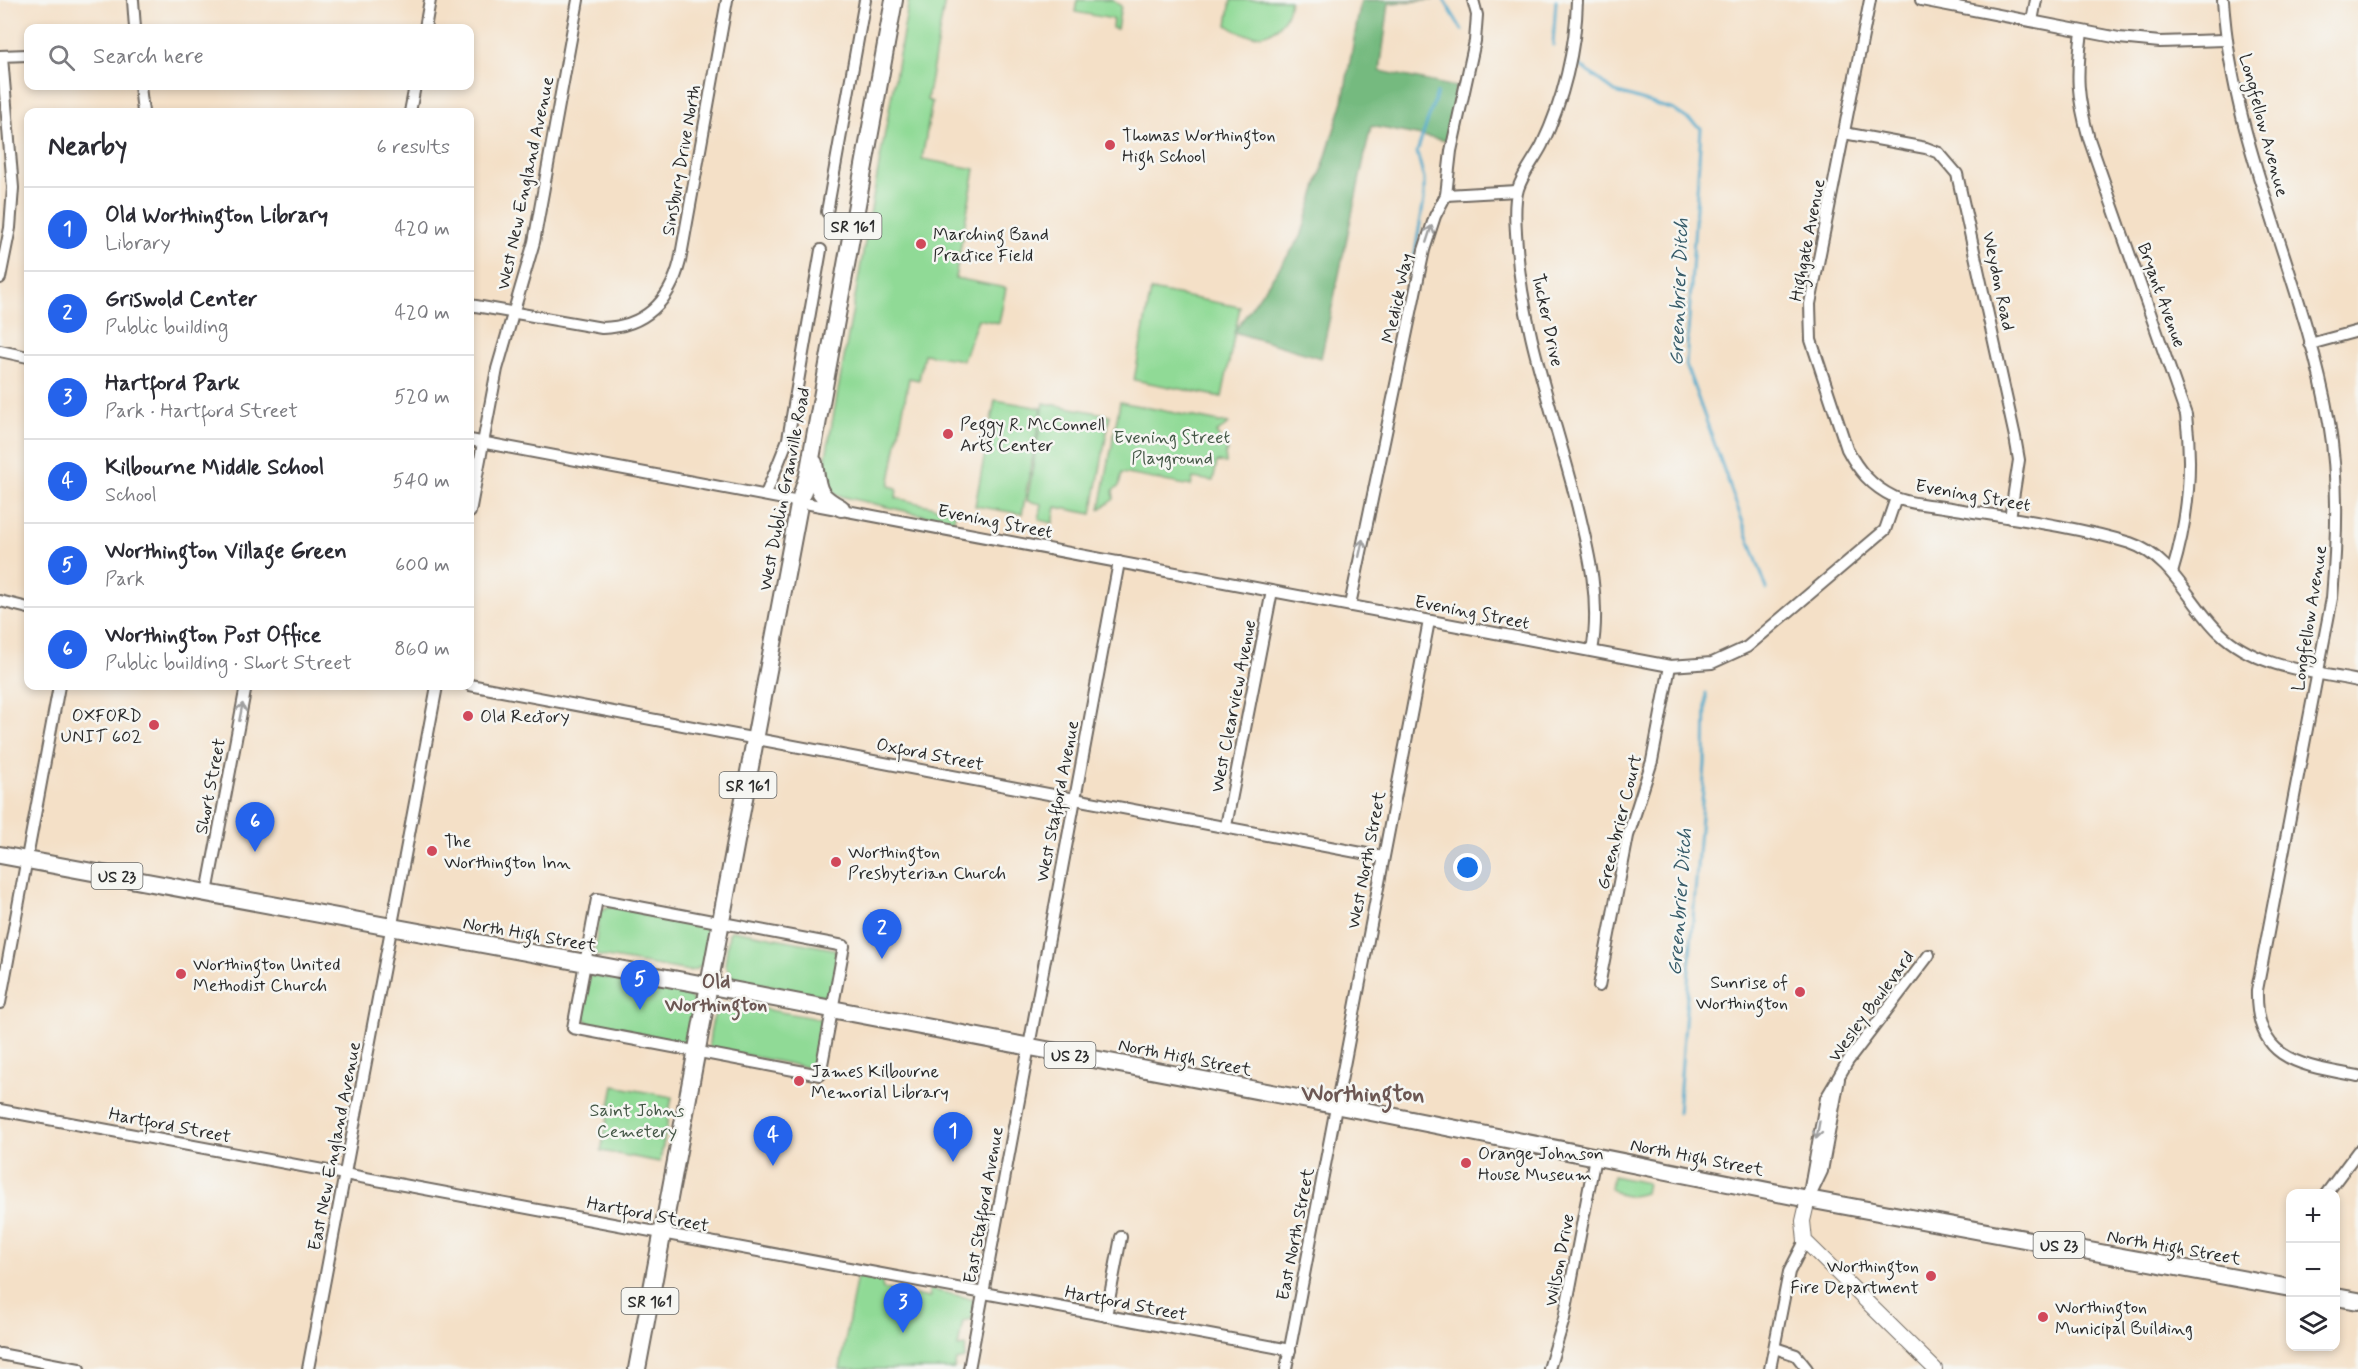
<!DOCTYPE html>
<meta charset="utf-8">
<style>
body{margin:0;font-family:Mynerve,sans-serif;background:#f7f7f7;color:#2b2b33}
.controls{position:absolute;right:18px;bottom:18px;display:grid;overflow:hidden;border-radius:12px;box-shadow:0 3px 9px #0003}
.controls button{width:54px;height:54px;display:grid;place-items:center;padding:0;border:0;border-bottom:2px solid #e1e1e2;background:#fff;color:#2b2b33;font:30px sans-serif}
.you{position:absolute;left:1468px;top:868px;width:21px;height:21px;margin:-15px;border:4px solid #fff;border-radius:50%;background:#1a73e8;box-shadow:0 0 0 9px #1a73e833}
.badge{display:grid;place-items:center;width:39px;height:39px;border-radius:50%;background:#2563eb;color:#fff;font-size:20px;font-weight:700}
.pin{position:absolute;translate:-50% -50px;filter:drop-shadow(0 2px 3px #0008)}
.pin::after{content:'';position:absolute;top:32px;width:21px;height:18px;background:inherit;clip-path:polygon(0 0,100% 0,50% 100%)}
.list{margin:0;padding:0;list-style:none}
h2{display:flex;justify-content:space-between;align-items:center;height:78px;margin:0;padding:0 24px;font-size:26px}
h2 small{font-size:20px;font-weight:400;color:#7c7c81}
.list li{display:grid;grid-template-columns:39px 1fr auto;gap:18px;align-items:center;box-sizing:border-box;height:84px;padding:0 24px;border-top:2px solid #e1e1e2}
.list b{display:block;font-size:22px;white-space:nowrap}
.list p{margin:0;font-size:20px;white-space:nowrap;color:#7c7c81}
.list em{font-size:20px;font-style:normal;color:#7c7c81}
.icon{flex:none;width:33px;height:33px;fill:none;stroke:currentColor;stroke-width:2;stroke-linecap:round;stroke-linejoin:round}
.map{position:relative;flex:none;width:2358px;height:1369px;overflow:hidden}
.search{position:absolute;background:#fff;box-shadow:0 3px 9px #0003;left:24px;top:24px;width:450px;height:66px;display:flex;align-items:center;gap:15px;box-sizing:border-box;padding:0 21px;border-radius:12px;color:#7c7c81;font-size:22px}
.panel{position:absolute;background:#fff;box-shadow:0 3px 9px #0003;left:24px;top:108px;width:450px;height:582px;border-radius:12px}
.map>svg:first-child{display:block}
.green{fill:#90da96;stroke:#5e8260;stroke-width:1.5}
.forest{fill:#74ba7f;stroke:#507255;stroke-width:1.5}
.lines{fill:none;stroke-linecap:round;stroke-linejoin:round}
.stream{stroke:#4aa6c8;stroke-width:3}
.minor-casing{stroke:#716a62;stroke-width:14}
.tertiary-casing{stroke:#716a62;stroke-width:16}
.primary-casing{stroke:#716a62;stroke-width:20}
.minor{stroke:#fff;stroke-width:10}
.tertiary{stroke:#fff;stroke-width:14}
.primary{stroke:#fff;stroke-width:16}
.oneway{stroke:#a0a0a0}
.poi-dot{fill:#d1495b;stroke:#f6f6f2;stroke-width:2}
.labels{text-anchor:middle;stroke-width:5;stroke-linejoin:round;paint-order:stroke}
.shield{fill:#f6f6f2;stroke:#686867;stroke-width:1.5}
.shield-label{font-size:16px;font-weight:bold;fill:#2b2b2b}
.street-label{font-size:18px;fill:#2b2b2b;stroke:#f6f6f2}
.poi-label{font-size:18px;fill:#2b2b2b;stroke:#f6f6f2;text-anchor:start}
.park-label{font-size:18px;fill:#445746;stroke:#f6f6f2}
.water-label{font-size:20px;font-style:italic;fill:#375c6a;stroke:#f6f6f2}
.neighbourhood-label{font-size:20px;font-weight:bold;fill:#6c5753;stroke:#f6f6f2}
.district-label{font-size:24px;font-weight:bold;fill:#6c5753;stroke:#f6f6f2}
</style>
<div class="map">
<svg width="2358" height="1369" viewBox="0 0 2358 1369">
<rect width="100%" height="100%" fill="#f6f6f2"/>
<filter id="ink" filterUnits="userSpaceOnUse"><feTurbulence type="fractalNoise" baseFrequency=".0167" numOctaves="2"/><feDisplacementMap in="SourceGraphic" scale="12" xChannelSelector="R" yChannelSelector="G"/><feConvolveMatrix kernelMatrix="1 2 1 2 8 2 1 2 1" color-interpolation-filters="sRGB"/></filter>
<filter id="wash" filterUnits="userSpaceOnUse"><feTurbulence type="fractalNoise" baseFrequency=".008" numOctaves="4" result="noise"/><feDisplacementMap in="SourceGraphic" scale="24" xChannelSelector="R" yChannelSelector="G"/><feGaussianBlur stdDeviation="1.35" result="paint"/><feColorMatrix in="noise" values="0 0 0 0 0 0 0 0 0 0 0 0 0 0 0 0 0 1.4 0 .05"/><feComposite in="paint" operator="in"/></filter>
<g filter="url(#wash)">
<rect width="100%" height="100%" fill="#f4e0c7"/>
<!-- green -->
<g class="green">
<polygon points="909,0 945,0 927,100 932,102 922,159 975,169 955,278 1006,288 999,323 978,319 963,360 924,354 919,380 909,378 889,486 897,488 896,498 956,512 953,522 836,495 823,473"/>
<polygon points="1077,0 1112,0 1121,6 1117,29 1112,28 1113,19 1075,12"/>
<path d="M1231,0H1290C1287,34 1254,46 1227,25Z"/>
<polygon points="1151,290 1240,307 1222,397 1134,380"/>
<polygon points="995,400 1042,408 1022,514 975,506"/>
<polygon points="1120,402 1229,424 1216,433 1228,451 1225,454 1226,463 1217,462 1213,481 1193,478 1191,486 1122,473 1119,486 1113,490 1114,499 1100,509"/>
<polygon points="1044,403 1110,415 1092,514 1056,507 1053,523 1039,520 1042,504 1027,501"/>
<path d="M609,906L711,926C716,942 708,969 689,971L594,955L600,911Z"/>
<polygon points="733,930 833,949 838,955 831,997 734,979 725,965 729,933"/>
<polygon points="590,975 686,993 697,1005 692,1044 590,1025 581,1012"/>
<path d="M729,1003L826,1020L816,1067L810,1068L711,1048L709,1044C711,1028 711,1009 729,1003Z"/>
<polygon points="614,1086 672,1097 660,1162 601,1151"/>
<path d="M1613,1176L1647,1183L1645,1193C1633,1197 1619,1198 1611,1188Z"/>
<polygon points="857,1275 881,1279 883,1289 930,1298 929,1289 973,1299 972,1319 963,1321 958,1347 966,1346 964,1359 956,1361 954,1369 840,1369"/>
</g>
<!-- forest -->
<polygon class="forest" points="1361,0 1434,0 1389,3 1380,71 1456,87 1447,141 1371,126 1321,358 1234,332 1301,237 1343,101"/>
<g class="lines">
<!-- stream -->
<g class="stream">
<polyline points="1444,0 1462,30"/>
<polyline points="1553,45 1556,0"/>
<polyline points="1574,61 1615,92 1674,110 1701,128 1686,365 1767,589"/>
<polyline points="1409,287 1424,200 1424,179 1417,152 1437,93"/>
<polyline points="1678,1113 1705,764 1706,693"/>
</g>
</g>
</g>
<g filter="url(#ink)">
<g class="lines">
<defs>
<g id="minor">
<polyline points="133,0 135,28"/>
<path d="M1577,0C1576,49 1563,101 1542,145C1535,159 1523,173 1518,189C1513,205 1516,231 1517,247C1523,335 1556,419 1577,504C1589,553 1601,601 1592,651"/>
<path d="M1870,0L1810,304L1811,340L1847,449C1858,470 1871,486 1894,497C1911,505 1937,505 1956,509C2011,518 2078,527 2130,543C2172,557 2189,603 2219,632C2256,668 2310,671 2358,681"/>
<polyline points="1921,0 2119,38 2160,42 2225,40"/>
<path d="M2223,0C2232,147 2304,278 2329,422C2339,481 2337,538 2332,598L2257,990C2255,1061 2300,1065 2358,1076"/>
<polyline points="2032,21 2036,0"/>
<polyline points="425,28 430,0"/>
<path d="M2082,32C2076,76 2077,96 2089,139L2186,415C2193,469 2188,521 2172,573"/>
<polyline points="0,56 28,55"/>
<polyline points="140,86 143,112"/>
<polyline points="410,112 415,86"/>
<polyline points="1844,133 1926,148 1939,153 1957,174 2015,437 2019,460 2010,518"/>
<polyline points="1446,195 1517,191"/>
<polyline points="827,212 865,0"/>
<polyline points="0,278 10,228 13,188 2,57"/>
<path d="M470,305L602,328C645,327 670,301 680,261L727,0"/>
<polyline points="2310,344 2358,331"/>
<polyline points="0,351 28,357"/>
<polyline points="470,440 1670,666 1712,663 1747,647 1885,530 1896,498"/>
<polyline points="766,494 788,439 821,250"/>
<polyline points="470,512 497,369 534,242 578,0"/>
<polyline points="0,601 28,608"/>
<polyline points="1350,605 1424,250 1435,216 1446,195 1451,151 1475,41 1477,15 1473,0"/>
<polyline points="470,685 1383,857"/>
<polyline points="1226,826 1272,591"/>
<polyline points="207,893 246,686"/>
<polygon points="597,899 844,946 820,1075 573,1028"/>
<polyline points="1599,986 1628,836 1652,761 1670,666"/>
<polyline points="0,1003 59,686"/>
<polyline points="0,1110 1290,1350"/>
<polyline points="1812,1192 1822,1171 1839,1079"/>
<polyline points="2326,1194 2358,1151"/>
<polyline points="1808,1199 1826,1098 1848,1061 1929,955"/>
<polyline points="1106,1316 1121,1237"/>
<polyline points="1775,1348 1796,1355 1807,1369"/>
<polyline points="0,1354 79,1369"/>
<polyline points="308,1369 437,686"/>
<polyline points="969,1369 1119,562"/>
<polyline points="1286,1369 1429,621"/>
<polyline points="1549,1369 1564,1319 1595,1157"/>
<polyline points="1770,1369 1789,1272 1805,1241"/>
</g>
<polyline id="tertiary" points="1808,1199 1803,1221 1805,1241 1935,1369"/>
<g id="primary">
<path d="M814,463C818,489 816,495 841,508"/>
<polyline points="0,855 711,986 1376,1113 1808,1199 2290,1288"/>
<polyline points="2336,1297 2358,1301"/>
<polyline points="637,1369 800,500 808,475 894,0"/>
</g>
</defs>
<!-- minor casing -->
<use href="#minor" class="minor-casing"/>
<!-- tertiary casing -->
<use href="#tertiary" class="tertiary-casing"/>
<!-- primary casing -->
<use href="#primary" class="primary-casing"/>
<!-- minor -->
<use href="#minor" class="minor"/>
<!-- tertiary -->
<use href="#tertiary" class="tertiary"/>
<!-- primary -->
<use href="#primary" class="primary"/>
</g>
<!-- one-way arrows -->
<defs><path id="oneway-shaft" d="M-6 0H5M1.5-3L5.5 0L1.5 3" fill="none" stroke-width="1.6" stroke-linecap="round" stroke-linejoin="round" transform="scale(1.5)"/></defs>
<g class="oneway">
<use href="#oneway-shaft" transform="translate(1429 234) rotate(-72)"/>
<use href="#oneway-shaft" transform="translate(1361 548) rotate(-78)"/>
<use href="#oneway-shaft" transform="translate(241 712) rotate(-79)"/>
<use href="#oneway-shaft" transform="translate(1818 1130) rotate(100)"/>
</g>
</g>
<!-- markers -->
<g class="poi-dot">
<circle cx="1110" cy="145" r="6"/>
<circle cx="921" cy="244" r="6"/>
<circle cx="948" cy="434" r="6"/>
<circle cx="468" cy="716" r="6"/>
<circle cx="154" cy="725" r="6"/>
<circle cx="432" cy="851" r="6"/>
<circle cx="836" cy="862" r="6"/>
<circle cx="181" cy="974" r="6"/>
<circle cx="1800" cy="992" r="6"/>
<circle cx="799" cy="1081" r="6"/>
<circle cx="1466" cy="1163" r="6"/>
<circle cx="1931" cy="1276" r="6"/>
<circle cx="2043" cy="1317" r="6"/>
</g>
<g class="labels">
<!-- shield labels -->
<g class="shield">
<rect x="824.5" y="213" width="57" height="26" rx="4.5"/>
<rect x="719.5" y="772" width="57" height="26" rx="4.5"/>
<rect x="91.5" y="863" width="51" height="26" rx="4.5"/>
<rect x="1044.5" y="1042" width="51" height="26" rx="4.5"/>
<rect x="2033.5" y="1232" width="51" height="26" rx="4.5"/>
<rect x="621.5" y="1288" width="57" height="26" rx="4.5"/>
</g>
<g class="shield-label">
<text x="853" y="232">SR 161</text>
<text x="748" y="791">SR 161</text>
<text x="117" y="882">US 23</text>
<text x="1070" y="1061">US 23</text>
<text x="2059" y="1251">US 23</text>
<text x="650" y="1307">SR 161</text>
</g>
<!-- street labels -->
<g class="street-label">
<text transform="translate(2264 125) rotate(75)" y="6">Longfellow Avenue</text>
<text transform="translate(681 160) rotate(-80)" y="6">Sinsbury Drive North</text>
<text transform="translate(525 183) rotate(-78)" y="6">West New England Avenue</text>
<text transform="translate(1807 240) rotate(-79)" y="6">Highgate Avenue</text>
<text transform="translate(1999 281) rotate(78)" y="6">Weydon Road</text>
<text transform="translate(2162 295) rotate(70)" y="6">Bryant Avenue</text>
<text transform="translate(1397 298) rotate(-78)" y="6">Medick Way</text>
<text transform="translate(1548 320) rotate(78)" y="6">Tucker Drive</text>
<text transform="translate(784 489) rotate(-79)" y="6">West Dublin Granville Road</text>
<text transform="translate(1973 495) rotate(10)" y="6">Evening Street</text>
<text transform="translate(995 521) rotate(11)" y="6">Evening Street</text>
<text transform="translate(1472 612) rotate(11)" y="6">Evening Street</text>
<text transform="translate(2309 618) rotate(-81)" y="6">Longfellow Avenue</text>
<text transform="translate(1233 706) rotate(-79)" y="6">West Clearview Avenue</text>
<text transform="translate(930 754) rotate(11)" y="6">Oxford Street</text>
<text transform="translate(210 786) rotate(-79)" y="6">Short Street</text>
<text transform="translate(1057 801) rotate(-79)" y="6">West Stafford Avenue</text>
<text transform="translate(1619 822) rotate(-76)" y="6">Greenbrier Court</text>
<text transform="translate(1366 860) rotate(-79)" y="6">West North Street</text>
<text transform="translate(530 934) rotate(10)" y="6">North High Street</text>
<text transform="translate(1871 1006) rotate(-54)" y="6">Wesley Boulevard</text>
<text transform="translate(1185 1057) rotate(11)" y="6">North High Street</text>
<text transform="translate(170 1125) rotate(11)" y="6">Hartford Street</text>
<text transform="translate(334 1146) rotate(-79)" y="6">East New England Avenue</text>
<text transform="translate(1697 1157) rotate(11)" y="6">North High Street</text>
<text transform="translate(983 1205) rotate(-80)" y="6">East Stafford Avenue</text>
<text transform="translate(648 1214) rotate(11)" y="6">Hartford Street</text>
<text transform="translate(1295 1234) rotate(-79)" y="6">East North Street</text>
<text transform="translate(2174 1247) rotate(10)" y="6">North High Street</text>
<text transform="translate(1559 1260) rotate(-79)" y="6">Wilson Drive</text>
<text transform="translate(1126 1303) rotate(11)" y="6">Hartford Street</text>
</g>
<!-- poi labels -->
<g class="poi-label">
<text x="1122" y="141">Thomas Worthington<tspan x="1122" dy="21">High School</tspan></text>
<text x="933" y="240">Marching Band<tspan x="933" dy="21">Practice Field</tspan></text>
<text x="960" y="430">Peggy R. McConnell<tspan x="960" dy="21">Arts Center</tspan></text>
<text x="142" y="721" text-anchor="end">OXFORD<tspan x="142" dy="21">UNIT 602</tspan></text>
<text x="480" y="722">Old Rectory</text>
<text x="444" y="847">The<tspan x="444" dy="21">Worthington Inn</tspan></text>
<text x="848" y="858">Worthington<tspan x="848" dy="21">Presbyterian Church</tspan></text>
<text x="193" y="970">Worthington United<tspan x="193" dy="21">Methodist Church</tspan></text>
<text x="1788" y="988" text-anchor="end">Sunrise of<tspan x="1788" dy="21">Worthington</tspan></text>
<text x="811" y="1077">James Kilbourne<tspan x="811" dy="21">Memorial Library</tspan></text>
<text x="1478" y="1159">Orange Johnson<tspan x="1478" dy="21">House Museum</tspan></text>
<text x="1919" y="1272" text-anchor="end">Worthington<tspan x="1919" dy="21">Fire Department</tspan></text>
<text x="2055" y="1313">Worthington<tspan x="2055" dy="21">Municipal Building</tspan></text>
</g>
<!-- park labels -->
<g class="park-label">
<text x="1172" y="443">Evening Street<tspan x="1172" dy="21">Playground</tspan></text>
<text x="637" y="1116">Saint Johns<tspan x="637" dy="21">Cemetery</tspan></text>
</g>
<!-- water labels -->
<g class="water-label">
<text transform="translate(1678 292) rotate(-88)" y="7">Greenbrier Ditch</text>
<text transform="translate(1679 902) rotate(-86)" y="7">Greenbrier Ditch</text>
</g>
<!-- neighbourhood labels -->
<g class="neighbourhood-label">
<text x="716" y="988">Old<tspan x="716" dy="23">Worthington</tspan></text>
</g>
<!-- district labels -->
<g class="district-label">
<text x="1363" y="1101">Worthington</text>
</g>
</g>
</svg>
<div class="controls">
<button>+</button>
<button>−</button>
<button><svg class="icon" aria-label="layers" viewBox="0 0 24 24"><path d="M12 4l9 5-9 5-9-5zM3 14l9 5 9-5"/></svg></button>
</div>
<div class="you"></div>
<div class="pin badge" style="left:953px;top:1162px">1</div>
<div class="pin badge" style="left:882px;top:959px">2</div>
<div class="pin badge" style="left:903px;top:1333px">3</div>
<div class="pin badge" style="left:773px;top:1166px">4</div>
<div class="pin badge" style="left:640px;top:1010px">5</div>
<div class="pin badge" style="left:255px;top:852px">6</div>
<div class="search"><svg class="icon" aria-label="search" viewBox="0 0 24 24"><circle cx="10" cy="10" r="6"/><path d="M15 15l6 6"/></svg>Search here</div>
<section class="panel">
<h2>Nearby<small>6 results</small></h2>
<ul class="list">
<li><span class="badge">1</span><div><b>Old Worthington Library</b><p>Library</p></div><em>420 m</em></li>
<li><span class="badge">2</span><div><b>Griswold Center</b><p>Public building</p></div><em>420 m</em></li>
<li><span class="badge">3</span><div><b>Hartford Park</b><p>Park · Hartford Street</p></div><em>520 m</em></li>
<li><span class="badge">4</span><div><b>Kilbourne Middle School</b><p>School</p></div><em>540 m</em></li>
<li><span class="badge">5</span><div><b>Worthington Village Green</b><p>Park</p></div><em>600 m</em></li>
<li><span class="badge">6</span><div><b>Worthington Post Office</b><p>Public building · Short Street</p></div><em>860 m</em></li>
</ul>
</section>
</div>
